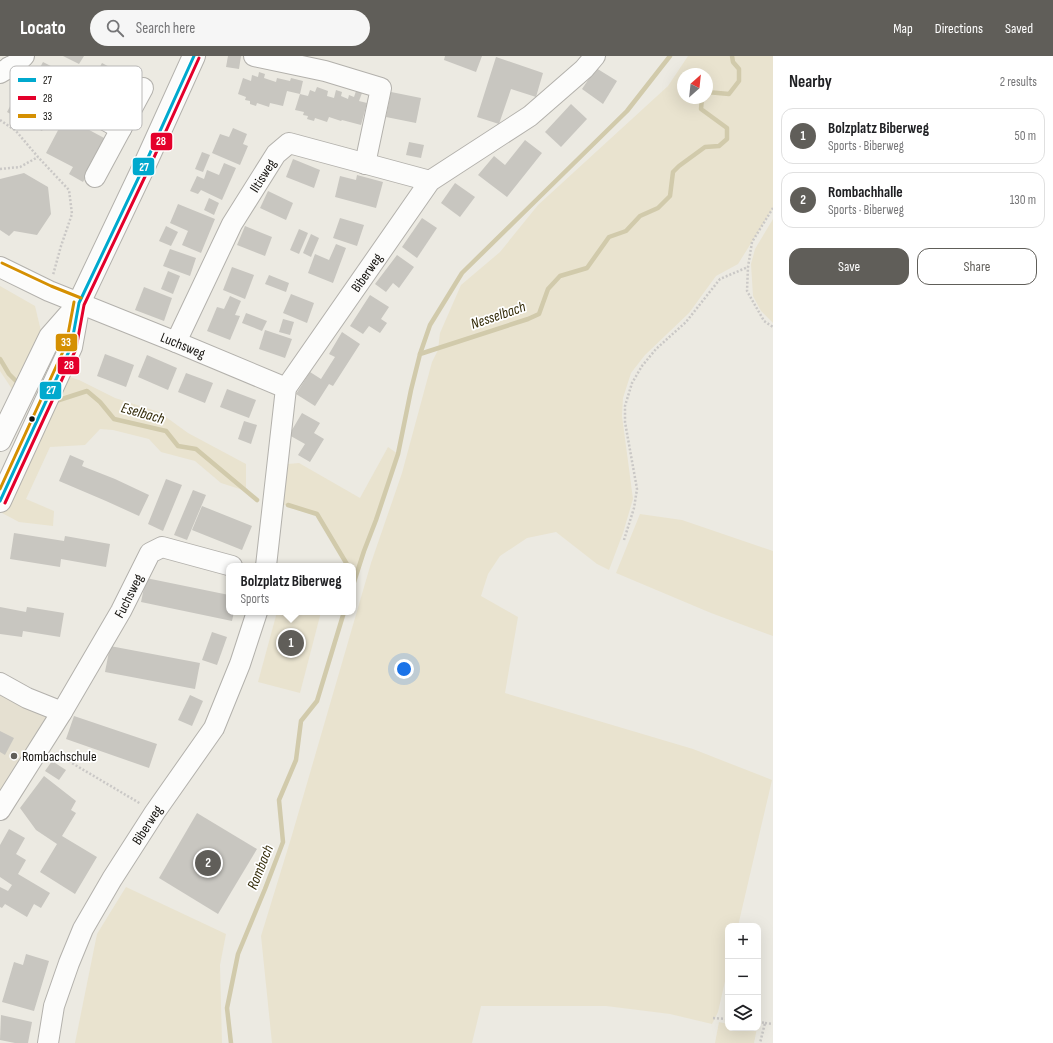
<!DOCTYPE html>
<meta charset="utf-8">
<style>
body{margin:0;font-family:"Sofia Sans Condensed",sans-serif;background:#f6f6f6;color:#202124}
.controls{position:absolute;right:12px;bottom:12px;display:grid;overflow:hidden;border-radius:8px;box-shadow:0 4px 16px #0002}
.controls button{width:36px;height:36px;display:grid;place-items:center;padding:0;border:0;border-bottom:1px solid #e0e0e0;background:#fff;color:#202124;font:20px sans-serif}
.compass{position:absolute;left:677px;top:12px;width:36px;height:36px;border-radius:50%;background:#fff;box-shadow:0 4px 16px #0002;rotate:27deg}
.you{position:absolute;left:404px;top:613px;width:14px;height:14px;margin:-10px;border:3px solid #fff;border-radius:50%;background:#1a73e8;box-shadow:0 0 0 6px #1a73e833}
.badge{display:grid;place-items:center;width:26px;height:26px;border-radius:50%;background:#605e59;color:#fff;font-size:13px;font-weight:700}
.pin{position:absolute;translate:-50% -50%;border:2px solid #fff;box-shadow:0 1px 4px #0006}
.popup{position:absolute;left:226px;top:507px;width:130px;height:52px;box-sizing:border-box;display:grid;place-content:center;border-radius:8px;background:#fff;filter:drop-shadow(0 1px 3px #0005);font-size:13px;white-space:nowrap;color:#757577}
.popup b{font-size:15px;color:#202124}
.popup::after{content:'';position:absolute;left:50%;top:100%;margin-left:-8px;border:8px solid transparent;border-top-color:#fff}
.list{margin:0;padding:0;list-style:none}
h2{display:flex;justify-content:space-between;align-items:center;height:52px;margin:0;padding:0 16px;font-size:17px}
h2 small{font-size:13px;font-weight:400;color:#757577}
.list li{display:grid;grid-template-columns:26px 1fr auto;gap:12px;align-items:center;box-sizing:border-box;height:56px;margin:0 8px 8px;padding:0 8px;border:1px solid #e0e0e0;border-radius:12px}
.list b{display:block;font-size:15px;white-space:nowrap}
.list p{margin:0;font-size:13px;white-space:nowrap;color:#757577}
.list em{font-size:13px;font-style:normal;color:#757577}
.actions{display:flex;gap:8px;padding:12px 16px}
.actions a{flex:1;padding:9px 0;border:1px solid #605e59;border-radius:12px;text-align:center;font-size:14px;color:#605e59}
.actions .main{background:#605e59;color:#fff}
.icon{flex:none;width:22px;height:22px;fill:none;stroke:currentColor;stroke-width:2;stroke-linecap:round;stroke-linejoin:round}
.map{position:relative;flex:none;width:773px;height:987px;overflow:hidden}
header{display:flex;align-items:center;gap:24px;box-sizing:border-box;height:56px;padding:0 20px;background:#605e59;color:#fff}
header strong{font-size:19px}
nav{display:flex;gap:22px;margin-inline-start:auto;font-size:14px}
.search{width:280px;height:36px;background:#f6f6f6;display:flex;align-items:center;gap:10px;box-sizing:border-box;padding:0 14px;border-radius:22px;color:#757577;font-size:15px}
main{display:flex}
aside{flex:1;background:#fff}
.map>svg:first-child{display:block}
.built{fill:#e5e0d1}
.green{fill:#e9e3cf;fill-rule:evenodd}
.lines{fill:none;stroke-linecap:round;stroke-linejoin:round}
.stream{stroke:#d1caab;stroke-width:4.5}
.building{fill:#c8c6c0}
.minor-casing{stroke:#b3b1ac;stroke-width:22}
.major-casing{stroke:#b3b1ac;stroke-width:24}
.path{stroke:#cac8c6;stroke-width:2.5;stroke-dasharray:2 2;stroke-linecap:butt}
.minor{stroke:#fcfcfb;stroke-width:20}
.major{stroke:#fcfcfb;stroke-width:22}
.bus-1-casing{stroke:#fff;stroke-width:6}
.bus-2-casing{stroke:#fff;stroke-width:6}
.bus-3-casing{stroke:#fff;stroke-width:6}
.bus-1{stroke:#00a9ce;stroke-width:3}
.bus-2{stroke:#e4002b;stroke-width:3}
.bus-3{stroke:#d59002;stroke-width:3}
.bus-dot{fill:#15130f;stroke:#fff;stroke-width:1.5}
.poi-dot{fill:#605e59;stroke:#fff;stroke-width:1.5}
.labels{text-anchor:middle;stroke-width:3.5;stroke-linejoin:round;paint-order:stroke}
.street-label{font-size:14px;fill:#15130f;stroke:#fff}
.poi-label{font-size:14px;fill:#15130f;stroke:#fff;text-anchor:start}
.water-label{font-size:15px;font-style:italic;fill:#352d0a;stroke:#fff}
.key{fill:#fff;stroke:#b9b8b7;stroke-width:1}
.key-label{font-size:11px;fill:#15130f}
.line-badge{stroke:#fff;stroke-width:1.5}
.badge-label{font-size:11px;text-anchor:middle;font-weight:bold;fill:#fff}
</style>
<header>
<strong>Locato</strong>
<div class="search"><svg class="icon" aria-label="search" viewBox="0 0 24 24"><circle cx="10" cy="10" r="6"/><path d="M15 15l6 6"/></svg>Search here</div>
<nav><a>Map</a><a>Directions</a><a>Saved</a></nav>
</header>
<main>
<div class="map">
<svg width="773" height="987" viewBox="0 0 773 987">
<rect width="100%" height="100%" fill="#eceae2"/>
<!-- built -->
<polygon class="built" points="0,635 54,657 0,742"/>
<!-- green -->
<g class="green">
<path d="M688,0H773V152L738,208L716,220L689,257L645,299L631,317L623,342L622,360L633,443L623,477L609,514L597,508L556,476L527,482L500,500L488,518L481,540L518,561L505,637L693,693L772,724L738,870H728V912L718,956L712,968L670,958L606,950H481L472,987H272L261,880L292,779L371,507L402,417L432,306L438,294L440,277L461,229L500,196L538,149L668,30ZM683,18H707V42H683Z"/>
<polygon points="773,163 773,267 761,255 753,240 751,208 755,193"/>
<polygon points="0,230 35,250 41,275 23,315 12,333 0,315"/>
<polygon points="67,320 79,324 115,342 159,356 188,377 246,408 246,435 221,427 195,405 161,396 149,383 113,374 100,373 85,389 50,391 26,443 54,455 53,470 19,466 2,457 23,415"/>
<polygon points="388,391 398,398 376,464 364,495 355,523 353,519 353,510 348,510 317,458 288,449 273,449 277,409 299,407 360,442"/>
<polygon points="640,458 682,464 773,495 773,580 711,557 616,517"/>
<polygon points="277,556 321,556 300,637 258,626"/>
<polygon points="126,831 226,878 220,909 222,987 75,987 97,878"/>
<polygon points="719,966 728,968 728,972 757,972 754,987 715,987"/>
</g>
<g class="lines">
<!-- stream -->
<g class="stream">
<polyline points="707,36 729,38 739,25 739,13 733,6 732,0"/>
<polyline points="420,298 430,269 462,217 627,55 670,0"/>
<polyline points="0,303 9,318 18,327"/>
<polyline points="56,345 87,335 100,346 114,363 166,375 178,390 196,393 257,444"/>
<polyline points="288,449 317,458 348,510"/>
<polyline points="353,529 364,495 376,464 398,398 411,334 420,298 528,263 539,258 548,233 560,220 587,212 609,181 626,175 640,160 658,152 670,140 673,116 679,110 705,91 719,90 727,83 727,72 701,53 702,42"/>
<polyline points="231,987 227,952 238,898 265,833 283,786 279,744 296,704 301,665 317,645 344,556"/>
</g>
</g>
<!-- building -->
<g class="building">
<polygon points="63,0 84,0 79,8"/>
<polygon points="228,0 241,0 239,13 226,11"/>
<polygon points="445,0 482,0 476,16 444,4"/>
<polygon points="496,1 543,17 536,41 511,33 499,68 477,61"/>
<polygon points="43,6 72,21 67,32 37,17"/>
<polygon points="102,7 136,25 118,58 84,40"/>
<polygon points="596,12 617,25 603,48 582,33"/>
<polygon points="259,16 265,18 264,22 276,26 277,22 290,25 291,22 303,25 300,38 308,40 310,34 315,36 317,31 328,35 327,40 334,42 336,34 342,36 341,40 348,43 349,39 354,41 356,35 362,37 359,45 367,47 361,69 342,64 341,65 329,61 327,66 315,62 314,65 307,63 308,60 303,59 304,56 295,54 300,38 287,35 283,50 270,47 269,51 257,47 256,50 250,48 250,45 245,44 246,41 238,38 243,22 251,25 252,19 258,21"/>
<polygon points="22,28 57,46 42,75 7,56"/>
<polygon points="391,36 421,42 416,67 386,61"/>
<polygon points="571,48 587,63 561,91 545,76"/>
<polygon points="65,61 106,83 83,126 69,118 73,111 46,97"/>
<polygon points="233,72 247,78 243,88 248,90 240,109 212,97 220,78 229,81"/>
<polygon points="525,84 542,97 507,141 478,119 494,100 505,109"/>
<polygon points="409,86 424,89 421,102 406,99"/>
<polygon points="202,96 210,99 203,116 195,113"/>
<polygon points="293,103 320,114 314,132 286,121"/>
<polygon points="224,107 236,112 222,144 201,134 198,138 190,135 197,120 204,123 207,114 219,119"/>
<polygon points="24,117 48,131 51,158 37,179 14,175 9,180 0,174 0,123"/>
<polygon points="357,119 383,126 376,152 335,141 340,120 356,124"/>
<polygon points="455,127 475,141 460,161 441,147"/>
<polygon points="268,135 293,147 286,164 260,152"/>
<polygon points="209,142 219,147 214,159 204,154"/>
<polygon points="178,148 215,163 201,197 182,189 188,175 170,167"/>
<polygon points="340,162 364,169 357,190 333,182"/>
<polygon points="422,162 437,172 417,202 402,191"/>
<polygon points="166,170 178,176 171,190 159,185"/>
<polygon points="245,170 272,181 265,200 237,189"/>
<polygon points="299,173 308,177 299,198 290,194"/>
<polygon points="311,178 319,182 311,201 303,197"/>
<polygon points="336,188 346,192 333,227 308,217 315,198 329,204"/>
<polygon points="170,193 196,202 190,220 163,210"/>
<polygon points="397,199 414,211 399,232 393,227 386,236 375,228"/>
<polygon points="232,211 254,219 245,243 223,234"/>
<polygon points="168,215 180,220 173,238 161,233"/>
<polygon points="269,219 289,227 286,236 265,228"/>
<polygon points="144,231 172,242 164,265 135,254"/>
<polygon points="291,238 314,247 307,267 283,257"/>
<polygon points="370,239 389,251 381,263 387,267 380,277 369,270 363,278 350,270"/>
<polygon points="230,240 241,245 235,259 240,260 230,284 207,275 217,251 224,253"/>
<polygon points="246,257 267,265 262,275 242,267"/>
<polygon points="283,263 294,266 290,279 279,276"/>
<polygon points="265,274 292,283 285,302 259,293"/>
<polygon points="342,276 360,288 333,330 329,328 315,350 296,338 310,316 321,323 335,301 329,298"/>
<polygon points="105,298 134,309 126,331 97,320"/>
<polygon points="147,299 177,312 168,334 138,321"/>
<polygon points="186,317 213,327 205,347 178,336"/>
<polygon points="227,333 256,344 249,362 220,351"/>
<polygon points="302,357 320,367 314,377 324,383 310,406 298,399 305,388 289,379"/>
<polygon points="244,365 257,369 251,388 238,383"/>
<polygon points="70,399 84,405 82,410 115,423 149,439 139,460 106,445 59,425"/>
<polygon points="166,423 182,429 163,475 148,468"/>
<polygon points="193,434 206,439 187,484 174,479"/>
<polygon points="202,450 252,470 242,494 192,474"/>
<polygon points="14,477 64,485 65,480 110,488 106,511 61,503 60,511 10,503"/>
<polygon points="146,522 229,539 229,556 234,556 232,565 141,546"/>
<polygon points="0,551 26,556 27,551 64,557 60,581 23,575 22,581 0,578"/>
<polygon points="212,576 227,581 217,609 202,604"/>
<polygon points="110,590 200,607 195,633 105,616"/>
<polygon points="190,639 203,645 192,670 178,664"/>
<polygon points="74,660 157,688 149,712 66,683"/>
<polygon points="0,675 14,682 5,699 0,696"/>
<polygon points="52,705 66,714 59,724 45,715"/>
<polygon points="44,720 76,745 71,754 76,757 62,780 97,801 75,838 40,816 57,788 36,774 20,752"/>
<polygon points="197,757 257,793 218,858 159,822"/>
<polygon points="9,773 25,782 16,798 26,804 18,818 50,837 41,852 34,848 27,861 5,848 2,852 0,851 0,831 8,835 12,829 0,821 0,789"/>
<polygon points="26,898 49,905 34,955 2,946 14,906 23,909"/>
<polygon points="1,959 32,966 28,987 15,987 0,984"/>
</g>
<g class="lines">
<defs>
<g id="minor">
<polyline points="254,0 325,15 381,32 365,108"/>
<polyline points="9,11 121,73"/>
<polyline points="0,17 17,7 24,0"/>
<polyline points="95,121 143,32"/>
<path id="s1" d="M0,211L49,235L176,286L286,332"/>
<path id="s2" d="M176,286L232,168L276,98L289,87L430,125"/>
<path id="s3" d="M266,510L286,332L430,125L530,60L584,13L595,0"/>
<polyline points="0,627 27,642 62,656"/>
<path id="s4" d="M0,754L62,656L121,555L150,497L162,491L232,510"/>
<path id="s5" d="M48,987L54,950L69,907L83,873L112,823L155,756L214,672L240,608L257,556"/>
</g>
<g id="major">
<polyline points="0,384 50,281 79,248"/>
<polyline points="0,445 71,291 79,247 146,106 194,0"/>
</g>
</defs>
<!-- minor casing -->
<use href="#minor" class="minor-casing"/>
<!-- major casing -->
<use href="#major" class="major-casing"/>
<!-- path -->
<g class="path">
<polyline points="0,64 16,75 38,101 69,134 72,158 61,190 53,219"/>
<polyline points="0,113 20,111 38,101"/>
<polyline points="773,152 752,186 748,211 747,235 764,265 773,271"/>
<polyline points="624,484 634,452 637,433 625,366 625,350 632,327 642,310 656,293 686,266 720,223 748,211"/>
<polyline points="55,697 141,748"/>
<polyline points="713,962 728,963"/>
<polyline points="758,966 765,967 760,987"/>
<polyline points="765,967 773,968"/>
</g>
<!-- minor -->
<use href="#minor" class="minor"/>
<!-- major -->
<use href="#major" class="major"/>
<defs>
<polyline id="bus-1" points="0,445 71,291 79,247 146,106 194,0"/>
<polyline id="bus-2" points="5,447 76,293 84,249 151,108 199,2"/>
<g id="bus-3">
<polyline points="2,207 51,230 81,242"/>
<polyline points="0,433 66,289 74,246"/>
</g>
</defs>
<!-- bus-1 casing -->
<use href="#bus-1" class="bus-1-casing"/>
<!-- bus-2 casing -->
<use href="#bus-2" class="bus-2-casing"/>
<!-- bus-3 casing -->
<use href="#bus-3" class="bus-3-casing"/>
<!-- bus-1 -->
<use href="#bus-1" class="bus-1"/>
<!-- bus-2 -->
<use href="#bus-2" class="bus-2"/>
<!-- bus-3 -->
<use href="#bus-3" class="bus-3"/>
</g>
<!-- markers -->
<circle class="bus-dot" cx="32" cy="363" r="3.5"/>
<circle class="poi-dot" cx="14" cy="700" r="4"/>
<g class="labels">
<!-- street labels -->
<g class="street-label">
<text dy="5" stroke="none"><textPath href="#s2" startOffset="188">Iltisweg</textPath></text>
<text dy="5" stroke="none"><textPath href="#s3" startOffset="320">Biberweg</textPath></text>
<text dy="5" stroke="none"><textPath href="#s1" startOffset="199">Luchsweg</textPath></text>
<text dy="5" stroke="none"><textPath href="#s4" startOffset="250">Fuchsweg</textPath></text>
<text dy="5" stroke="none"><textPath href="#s5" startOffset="242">Biberweg</textPath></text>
</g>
<!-- poi labels -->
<g class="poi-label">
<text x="22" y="705">Rombachschule</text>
</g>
<!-- water labels -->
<g class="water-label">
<text transform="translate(498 259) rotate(-19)" y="5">Nesselbach</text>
<text transform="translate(143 357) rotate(16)" y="5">Eselbach</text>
<text transform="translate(260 811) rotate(-68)" y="5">Rombach</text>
</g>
</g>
<!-- legend -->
<rect x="10" y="10" width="132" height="64" rx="6" class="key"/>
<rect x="18" y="22" width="18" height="4" fill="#00a9ce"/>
<rect x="18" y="40" width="18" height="4" fill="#e4002b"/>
<rect x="18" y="58" width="18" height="4" fill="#d59002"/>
<g class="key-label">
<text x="43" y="28">27</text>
<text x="43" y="46">28</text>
<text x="43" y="64">33</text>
</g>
<g class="line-badge">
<rect x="150" y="76" width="23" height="19" rx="4" fill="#e4002b"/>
<rect x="132" y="101" width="23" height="19" rx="4" fill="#00a9ce"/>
<rect x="55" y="277" width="23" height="19" rx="4" fill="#d59002"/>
<rect x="57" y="300" width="23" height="19" rx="4" fill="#e4002b"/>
<rect x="39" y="325" width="23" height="19" rx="4" fill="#00a9ce"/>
</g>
<g class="badge-label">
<text x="161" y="89">28</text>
<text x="144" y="115">27</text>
<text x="66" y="290">33</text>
<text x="69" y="313">28</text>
<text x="51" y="338">27</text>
</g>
</svg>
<div class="controls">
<button>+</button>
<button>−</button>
<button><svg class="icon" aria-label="layers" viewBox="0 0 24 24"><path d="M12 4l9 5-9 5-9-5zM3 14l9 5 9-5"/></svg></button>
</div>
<svg class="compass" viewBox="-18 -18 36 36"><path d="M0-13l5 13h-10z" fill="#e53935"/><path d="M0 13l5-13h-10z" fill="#757577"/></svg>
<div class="you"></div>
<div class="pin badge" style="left:291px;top:587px">1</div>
<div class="popup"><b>Bolzplatz Biberweg</b>Sports</div>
<div class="pin badge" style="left:208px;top:807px">2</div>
</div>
<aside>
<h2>Nearby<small>2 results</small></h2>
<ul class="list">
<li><span class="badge">1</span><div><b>Bolzplatz Biberweg</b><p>Sports · Biberweg</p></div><em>50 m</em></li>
<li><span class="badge">2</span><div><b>Rombachhalle</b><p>Sports · Biberweg</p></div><em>130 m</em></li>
</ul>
<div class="actions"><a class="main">Save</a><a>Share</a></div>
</aside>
</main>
